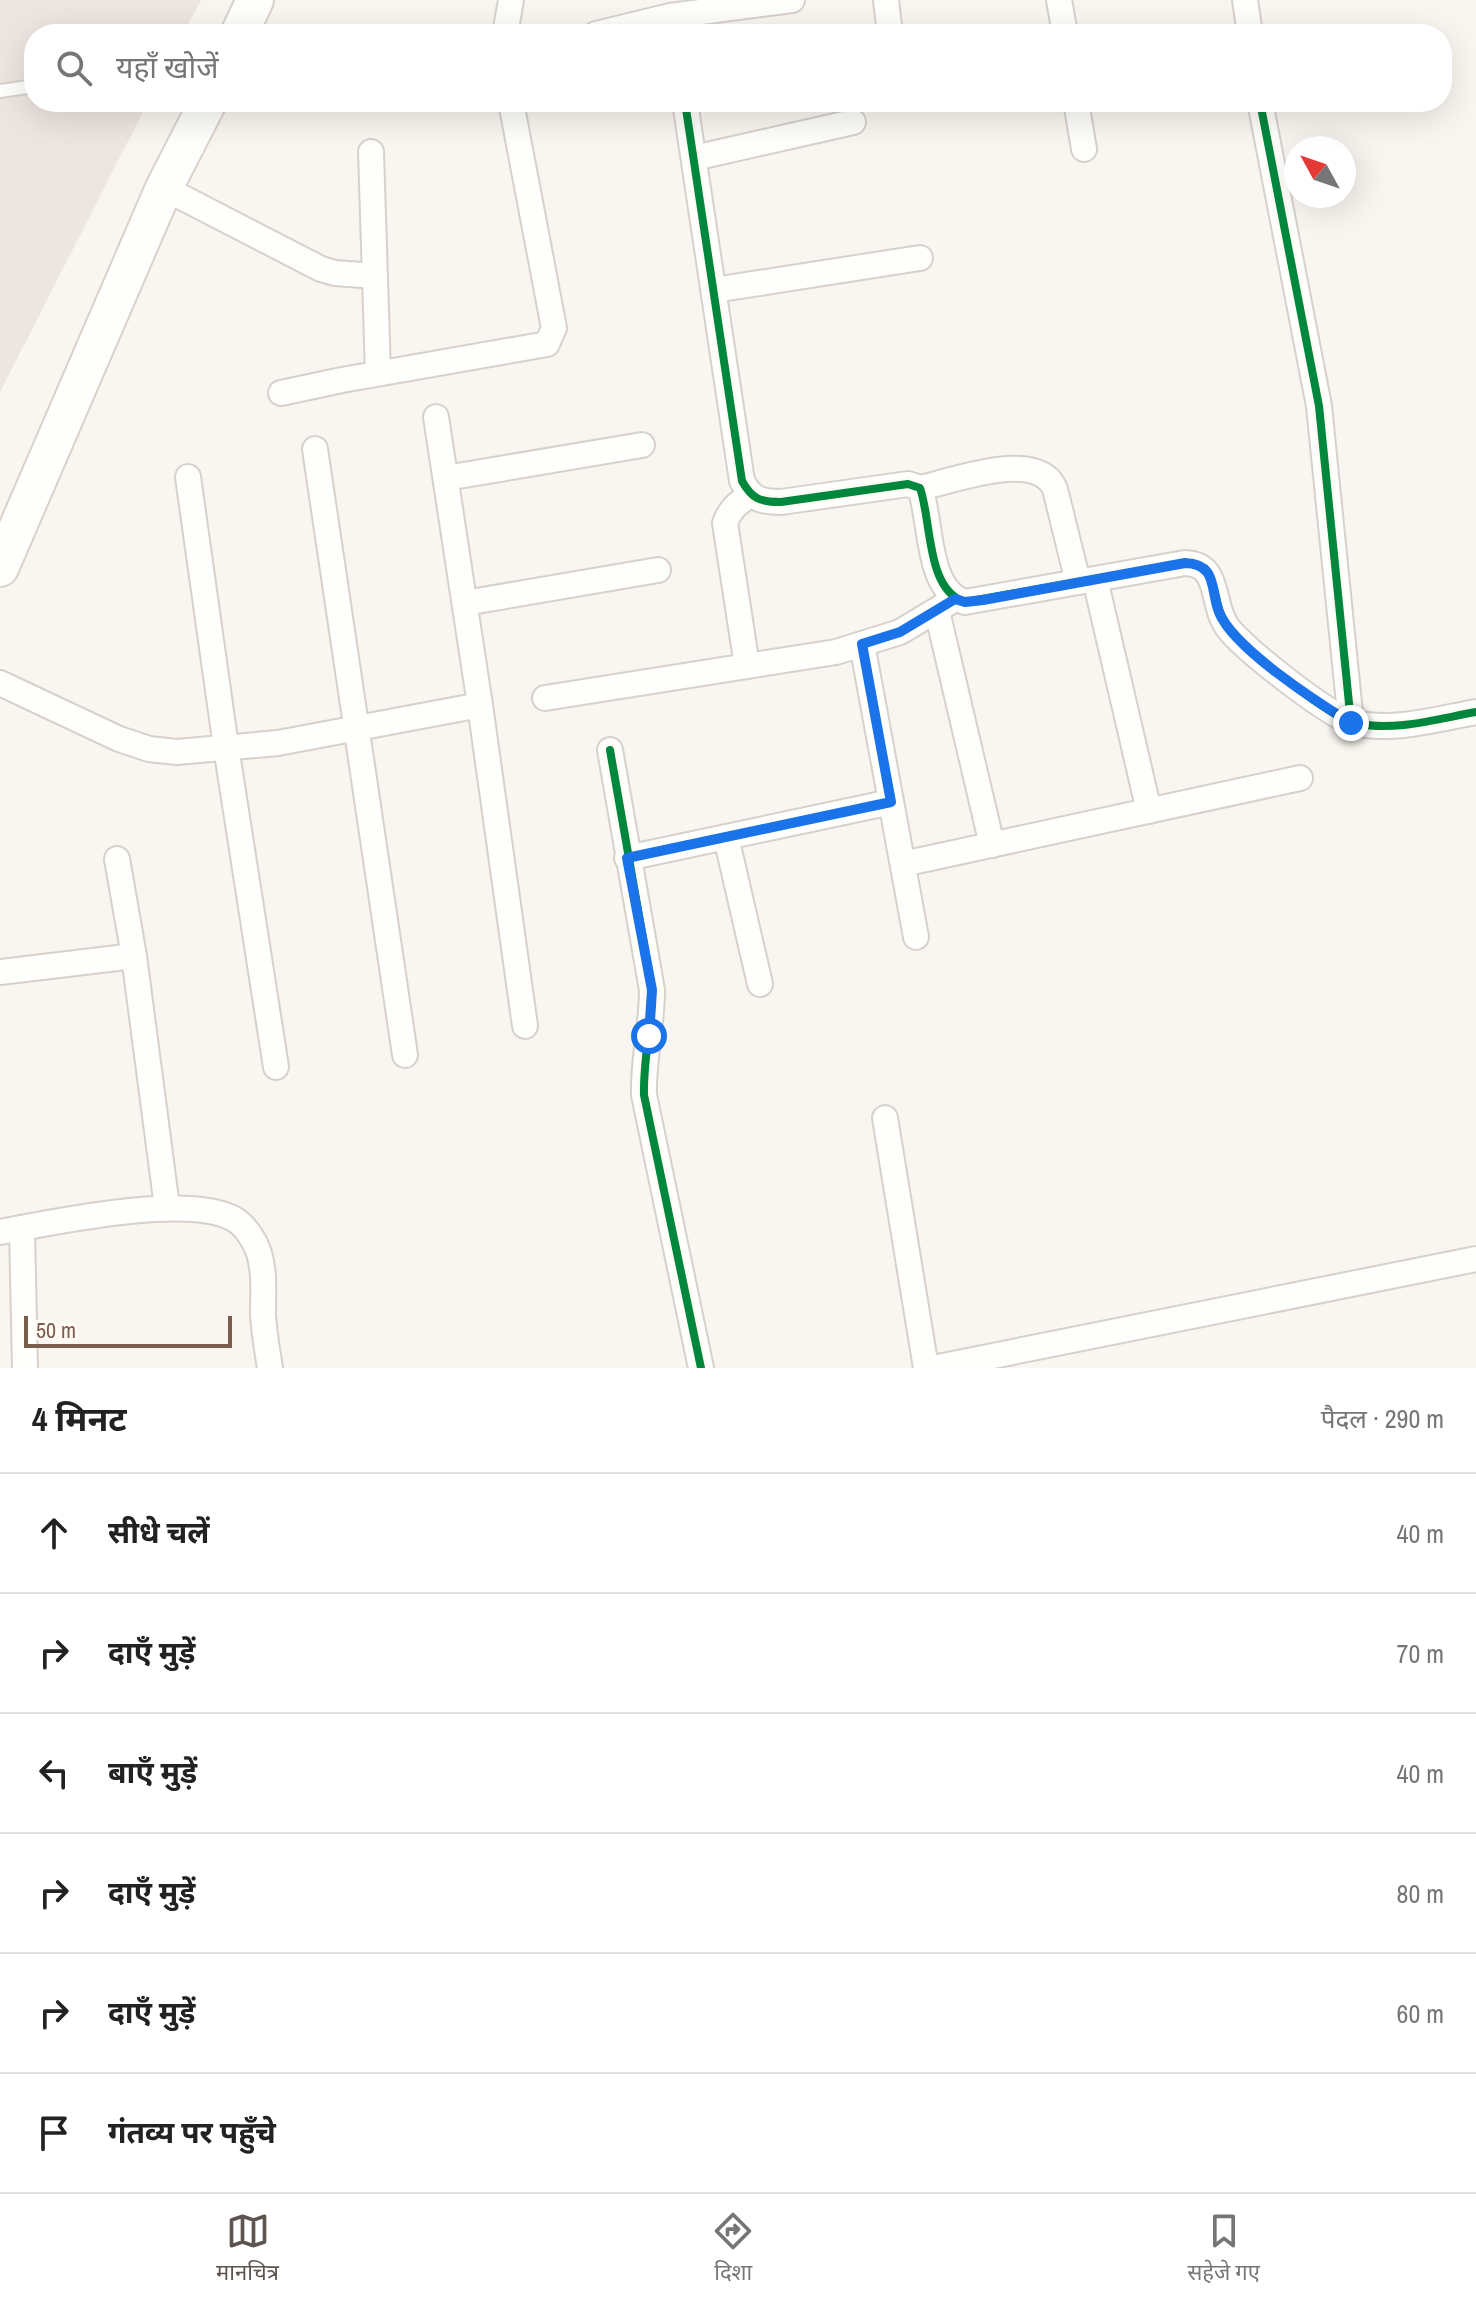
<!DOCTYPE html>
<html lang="hi">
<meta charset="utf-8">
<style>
body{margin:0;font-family:"Archivo Narrow","Noto Sans Devanagari",sans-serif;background:#f6f6f6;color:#222}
.compass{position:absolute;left:1284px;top:136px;width:72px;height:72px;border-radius:50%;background:#fff;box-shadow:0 8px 32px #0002;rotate:310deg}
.scale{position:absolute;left:24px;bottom:20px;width:208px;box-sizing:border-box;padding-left:8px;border:4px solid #7a5c4d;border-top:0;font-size:22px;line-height:28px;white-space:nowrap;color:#7a5c4d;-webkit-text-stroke:6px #fffaf3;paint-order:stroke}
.stop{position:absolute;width:24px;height:24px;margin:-18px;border:6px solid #1a73e8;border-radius:50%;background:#fff}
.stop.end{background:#1a73e8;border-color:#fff;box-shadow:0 2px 8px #0008}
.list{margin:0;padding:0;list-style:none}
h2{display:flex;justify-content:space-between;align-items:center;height:104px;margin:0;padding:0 32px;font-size:34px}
h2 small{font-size:26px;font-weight:400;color:#767676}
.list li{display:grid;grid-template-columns:52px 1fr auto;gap:24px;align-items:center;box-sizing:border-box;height:120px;padding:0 32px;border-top:2px solid #e0e0e0}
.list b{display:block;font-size:30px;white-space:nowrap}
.list em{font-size:26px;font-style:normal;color:#767676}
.icon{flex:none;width:44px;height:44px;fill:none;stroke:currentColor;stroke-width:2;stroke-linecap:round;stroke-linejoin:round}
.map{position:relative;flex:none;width:1476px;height:1368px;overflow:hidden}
.search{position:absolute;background:#fff;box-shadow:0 8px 32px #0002;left:24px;right:24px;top:24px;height:88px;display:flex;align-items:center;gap:20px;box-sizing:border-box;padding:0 28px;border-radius:32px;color:#767676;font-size:30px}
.sheet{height:824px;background:#fff}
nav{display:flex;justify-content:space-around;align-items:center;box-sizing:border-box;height:112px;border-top:2px solid #e0e0e0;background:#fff;font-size:22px;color:#767676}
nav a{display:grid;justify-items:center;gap:4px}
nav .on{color:#5d544f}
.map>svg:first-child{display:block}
.industrial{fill:#ede5e0}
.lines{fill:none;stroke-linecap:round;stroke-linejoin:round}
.service-casing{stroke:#d7d1cb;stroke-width:16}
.minor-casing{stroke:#d7d1cb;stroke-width:28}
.secondary-casing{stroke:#d9d2cb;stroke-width:40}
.service{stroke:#fefefd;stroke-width:12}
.minor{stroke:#fefefd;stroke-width:24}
.secondary{stroke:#fefefd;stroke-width:36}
.cycleway-casing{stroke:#fffaf3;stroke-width:13}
.cycleway{stroke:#00873e;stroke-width:8}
.route{stroke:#1a73e8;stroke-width:10}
</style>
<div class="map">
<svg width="1476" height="1368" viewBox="0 0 1476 1368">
<rect width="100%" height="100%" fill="#f9f5f0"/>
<!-- industrial -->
<polygon class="industrial" points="0,0 201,0 183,34 34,34 34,102 148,102 0,392"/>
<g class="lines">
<defs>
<g id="service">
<polyline points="0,91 34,86"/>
<polyline points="172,102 200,108"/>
</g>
<g id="minor">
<polyline points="886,0 890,34"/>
<polyline points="1059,0 1065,34"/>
<polyline points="1245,0 1250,34"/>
<polyline points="505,34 511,0"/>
<polyline points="596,34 670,16 792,0"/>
<path d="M685,102L742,481C752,499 760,502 781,502L908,484L920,488C932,522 926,590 965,602L1185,563C1222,564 1210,605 1228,628C1244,649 1331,718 1355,723C1394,732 1437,719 1476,712"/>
<polyline points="1076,102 1084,149"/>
<polyline points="1260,102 1319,406 1351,723"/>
<polyline points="371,152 378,373"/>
<polyline points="694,158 853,122"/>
<polyline points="164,188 321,269 335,273 375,276"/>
<polyline points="714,290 920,258"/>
<polyline points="281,393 342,380 547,344 554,328 511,102"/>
<polyline points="436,417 480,705 525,1026"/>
<polyline points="315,449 405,1055"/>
<polyline points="188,477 226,747 276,1067"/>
<polyline points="446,478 642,445"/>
<path d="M920,488C953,481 1038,448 1055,489L1078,582"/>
<polyline points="1095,579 1149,811"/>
<polyline points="465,603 658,570"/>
<polyline points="937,611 992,845"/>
<polyline points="862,644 916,937"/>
<path d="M747,666L725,523C730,509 738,503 750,495"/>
<polyline points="0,683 119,739 149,749 177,752 278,743 480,705"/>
<polyline points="545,698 836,652 900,632 955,599"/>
<path d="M610,750L652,990C652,1025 643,1060 644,1095L701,1368"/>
<polyline points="726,837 760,984"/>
<polyline points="627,858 891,802"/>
<polyline points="117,859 134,956 167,1207"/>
<polyline points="903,864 1300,778"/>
<polyline points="0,972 134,956"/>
<polyline points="885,1118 926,1368"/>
<polyline points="22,1228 25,1368"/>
<path d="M0,1232C54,1222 188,1193 234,1219C245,1225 255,1241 259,1253C265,1273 263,1293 263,1314C264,1332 267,1350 270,1368"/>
<polyline points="933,1368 1476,1259"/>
</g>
<g id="secondary">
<polyline points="239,34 255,0"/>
<polyline points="0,568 164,188 208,102"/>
</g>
</defs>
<!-- service casing -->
<use href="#service" class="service-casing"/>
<!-- minor casing -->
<use href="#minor" class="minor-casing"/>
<!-- secondary casing -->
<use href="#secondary" class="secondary-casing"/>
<!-- service -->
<use href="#service" class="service"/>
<!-- minor -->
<use href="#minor" class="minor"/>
<!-- secondary -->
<use href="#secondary" class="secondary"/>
<defs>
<g id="cycleway">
<path d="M685,102L742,481C752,499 760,502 781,502L908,484L920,488C932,522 926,590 965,602L1185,563C1222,564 1210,605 1228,628C1244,649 1331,718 1355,723C1394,732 1437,719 1476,712"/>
<polyline points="1260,102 1319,406 1351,723"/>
<path d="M610,750L652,990C652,1025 643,1060 644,1095L701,1368"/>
</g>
</defs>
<!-- cycleway casing -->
<use href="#cycleway" class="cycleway-casing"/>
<!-- cycleway -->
<use href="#cycleway" class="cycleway"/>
</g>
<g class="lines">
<!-- route -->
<path class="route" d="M649,1036L652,990L627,858L891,802L862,644L900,632L955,599L965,602L983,600L1185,563C1218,564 1210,590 1219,612C1233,648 1317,702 1351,723"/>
</g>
</svg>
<svg class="compass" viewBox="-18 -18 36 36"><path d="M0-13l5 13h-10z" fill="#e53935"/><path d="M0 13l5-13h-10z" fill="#767676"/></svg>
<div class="scale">50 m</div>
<div class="stop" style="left:649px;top:1036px"></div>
<div class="stop end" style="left:1351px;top:723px"></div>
<div class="search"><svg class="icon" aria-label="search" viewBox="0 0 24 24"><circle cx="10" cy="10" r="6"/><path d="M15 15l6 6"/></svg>यहाँ खोजें</div>
</div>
<section class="sheet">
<h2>4 मिनट<small>पैदल · 290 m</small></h2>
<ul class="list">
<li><svg class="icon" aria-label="ahead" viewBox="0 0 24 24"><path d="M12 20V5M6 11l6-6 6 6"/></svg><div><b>सीधे चलें</b></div><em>40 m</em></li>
<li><svg class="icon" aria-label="right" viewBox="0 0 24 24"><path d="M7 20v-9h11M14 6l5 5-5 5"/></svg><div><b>दाएँ मुड़ें</b></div><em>70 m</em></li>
<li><svg class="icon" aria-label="left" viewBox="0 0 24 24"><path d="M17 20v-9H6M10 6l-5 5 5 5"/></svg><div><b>बाएँ मुड़ें</b></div><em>40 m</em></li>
<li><svg class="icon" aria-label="right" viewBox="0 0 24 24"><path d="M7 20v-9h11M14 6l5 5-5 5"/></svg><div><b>दाएँ मुड़ें</b></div><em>80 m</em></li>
<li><svg class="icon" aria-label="right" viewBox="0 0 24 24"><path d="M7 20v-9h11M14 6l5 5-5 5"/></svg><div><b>दाएँ मुड़ें</b></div><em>60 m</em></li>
<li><svg class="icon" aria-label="arrive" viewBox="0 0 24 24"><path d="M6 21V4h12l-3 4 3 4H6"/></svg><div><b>गंतव्य पर पहुँचे</b></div></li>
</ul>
</section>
<nav>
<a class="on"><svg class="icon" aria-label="map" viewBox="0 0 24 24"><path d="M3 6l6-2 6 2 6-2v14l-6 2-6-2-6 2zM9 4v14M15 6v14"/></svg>मानचित्र</a>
<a><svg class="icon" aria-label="directions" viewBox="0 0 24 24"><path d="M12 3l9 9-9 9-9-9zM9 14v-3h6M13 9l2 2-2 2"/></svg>दिशा</a>
<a><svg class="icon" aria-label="saved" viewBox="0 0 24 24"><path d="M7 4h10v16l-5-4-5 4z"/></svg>सहेजे गए</a>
</nav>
